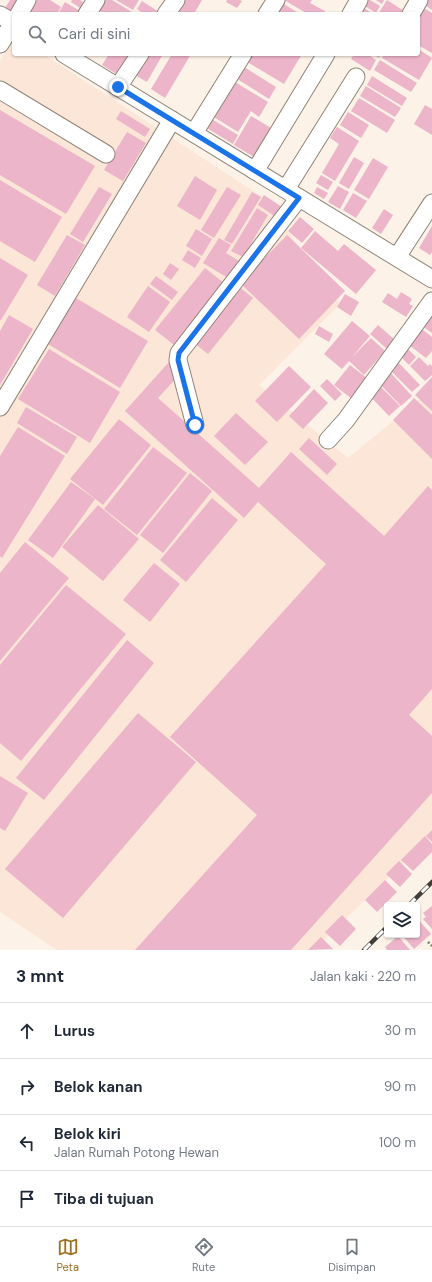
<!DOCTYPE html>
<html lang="id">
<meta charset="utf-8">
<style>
body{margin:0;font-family:"DM Sans",sans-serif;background:#f2f2f3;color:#1f2937}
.controls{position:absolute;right:12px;bottom:12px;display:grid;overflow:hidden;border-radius:4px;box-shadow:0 1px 3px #0004}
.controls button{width:36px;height:36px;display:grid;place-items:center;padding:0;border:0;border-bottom:1px solid #e0e1e3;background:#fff;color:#1f2937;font:20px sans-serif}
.stop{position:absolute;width:12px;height:12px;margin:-9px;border:3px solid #1a73e8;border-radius:50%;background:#fff}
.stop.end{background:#1a73e8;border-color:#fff;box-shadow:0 1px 4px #0008}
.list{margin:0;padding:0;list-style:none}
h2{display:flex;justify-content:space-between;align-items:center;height:52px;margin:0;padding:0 16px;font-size:17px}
h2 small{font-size:13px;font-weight:400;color:#747a83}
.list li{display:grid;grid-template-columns:26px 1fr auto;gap:12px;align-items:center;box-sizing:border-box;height:56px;padding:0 16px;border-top:1px solid #e0e1e3}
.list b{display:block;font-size:15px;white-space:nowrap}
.list p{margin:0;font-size:13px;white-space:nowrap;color:#747a83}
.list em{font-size:13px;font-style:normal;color:#747a83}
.icon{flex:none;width:22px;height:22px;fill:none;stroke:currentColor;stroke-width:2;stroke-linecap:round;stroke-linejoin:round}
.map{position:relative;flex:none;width:432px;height:950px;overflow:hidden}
.search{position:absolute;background:#fff;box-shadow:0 1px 3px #0004;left:12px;right:12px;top:12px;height:44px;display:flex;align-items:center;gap:10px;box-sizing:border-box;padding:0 14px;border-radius:4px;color:#747a83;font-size:15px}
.sheet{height:276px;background:#fff}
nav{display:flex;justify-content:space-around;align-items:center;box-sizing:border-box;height:56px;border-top:1px solid #e0e1e3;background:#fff;font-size:11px;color:#747a83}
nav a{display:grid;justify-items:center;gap:2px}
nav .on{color:#9c7120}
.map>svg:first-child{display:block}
.industrial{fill:#fbe6d8}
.building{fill:#ecb5c9}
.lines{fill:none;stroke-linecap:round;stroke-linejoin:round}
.minor-casing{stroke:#908479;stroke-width:19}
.path{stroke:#827a74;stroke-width:2.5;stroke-dasharray:2 2;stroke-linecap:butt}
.minor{stroke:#fff;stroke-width:17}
.rail-casing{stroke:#433d38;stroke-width:4.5}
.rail{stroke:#fff;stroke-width:3;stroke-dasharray:9;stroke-linecap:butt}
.route{stroke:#1a73e8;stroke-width:5}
</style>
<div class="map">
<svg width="432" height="950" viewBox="0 0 432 950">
<rect width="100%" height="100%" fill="#fdf2e8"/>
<!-- industrial -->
<polygon class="industrial" points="14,38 14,54 43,54 264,198 340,304 259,385 348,458 432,389 432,836 313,950 57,950 0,912 0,61"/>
<!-- building -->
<g class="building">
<polygon points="10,0 22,0 14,14 5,8"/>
<polygon points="37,0 50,0 61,7 57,14 28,14"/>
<polygon points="72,0 80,0 83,2 80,8 71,2"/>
<polygon points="102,0 112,0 132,12 130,14 105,14 96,9"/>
<polygon points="116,0 139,0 133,10"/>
<polygon points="182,0 202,0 194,14 173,14"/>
<polygon points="227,0 240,0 242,1 237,8 226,2"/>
<polygon points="284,0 312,0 310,3 325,11 324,14 308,14"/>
<polygon points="361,0 370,0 380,6 376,13 360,3"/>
<polygon points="376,0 384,0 382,4"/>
<polygon points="387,0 407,13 406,14 378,14"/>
<polygon points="424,0 432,0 432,10 422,3"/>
<polygon points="142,1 162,14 144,14 137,9"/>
<polygon points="279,1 300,14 271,14"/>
<polygon points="65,2 85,14 58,14"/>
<polygon points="360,6 374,14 355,14"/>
<polygon points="420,6 432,13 432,53 418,45 418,14"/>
<polygon points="418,49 432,58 419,80 382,58 384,54 418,54"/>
<polygon points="109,54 138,54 123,78 102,65"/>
<polygon points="145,54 163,54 147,82 133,74"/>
<polygon points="172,54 191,54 165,98 151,89"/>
<polygon points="247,54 302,54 284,84 244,60"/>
<polygon points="354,54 367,54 376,60 370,71 351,59"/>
<polygon points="373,54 381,54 379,58"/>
<polygon points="380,60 417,83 411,92 374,70"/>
<polygon points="241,65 276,87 269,99 234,77"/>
<polygon points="372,76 407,98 402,106 367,85"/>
<polygon points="230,79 268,102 259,117 251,111 238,132 209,114"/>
<polygon points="366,86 401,108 395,117 360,96"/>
<polygon points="359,98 395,120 387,133 351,111"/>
<polygon points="425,105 432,109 432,135 414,124"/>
<polygon points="0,110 95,166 66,214 0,175"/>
<polygon points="121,111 150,129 145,137 116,119"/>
<polygon points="348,112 369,125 361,138 340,125"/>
<polygon points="251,116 271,128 254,157 234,145"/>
<polygon points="210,118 238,135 233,144 205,127"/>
<polygon points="337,127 359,141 335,181 322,173 339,144 330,138"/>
<polygon points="127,132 146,143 123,181 104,170"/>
<polygon points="354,157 364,163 349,189 339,183"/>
<polygon points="373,158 388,167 369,199 354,190"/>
<polygon points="321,175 333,182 328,190 316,183"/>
<polygon points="195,176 217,190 200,220 177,206"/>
<polygon points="0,180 62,217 35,262 0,241"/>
<polygon points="338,186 349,192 340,209 328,202"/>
<polygon points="99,187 112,194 83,242 70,234"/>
<polygon points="227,187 241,195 214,238 201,230"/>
<polygon points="317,187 328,193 324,199 314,193"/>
<polygon points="252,192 261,197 232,244 224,240"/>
<polygon points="353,193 367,201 356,218 343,210"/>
<polygon points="264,195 282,207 276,217 258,205"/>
<polygon points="257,208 268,215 243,257 231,251"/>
<polygon points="384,209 393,215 381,234 372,228"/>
<polygon points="300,217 314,229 302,243 288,231"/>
<polygon points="432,226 432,252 430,255 419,248"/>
<polygon points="196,229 212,239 202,256 186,246"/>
<polygon points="315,231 338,251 344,244 376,270 356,294 301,248"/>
<polygon points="67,235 85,245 55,296 37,285"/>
<polygon points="287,235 345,291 299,339 240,283"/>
<polygon points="219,238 231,245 226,253 239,261 228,278 203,263"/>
<polygon points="188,250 201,258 195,268 182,260"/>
<polygon points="0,258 28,275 1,320 0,320"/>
<polygon points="170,263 179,269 171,280 163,274"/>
<polygon points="205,268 224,283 174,345 155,330"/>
<polygon points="156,276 178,292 172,300 150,284"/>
<polygon points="148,286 170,302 149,332 127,317"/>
<polygon points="238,286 253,298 208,354 193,342"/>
<polygon points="401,292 412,299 409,304 413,306 406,317 382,302 388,293 397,299"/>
<polygon points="345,294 359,302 351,316 337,307"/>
<polygon points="71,295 148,341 120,388 43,341"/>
<polygon points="432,305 432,333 418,323"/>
<polygon points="9,315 33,329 0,385 0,331"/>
<polygon points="352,321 370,336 352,357 371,338 385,351 364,375 349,361 342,369 324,354"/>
<polygon points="378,325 395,340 387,349 370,334"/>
<polygon points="417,325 432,337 432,351 426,358 405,342"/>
<polygon points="319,326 333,334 329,342 315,334"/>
<polygon points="407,348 416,357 409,365 399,355"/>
<polygon points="49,349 120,392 90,443 18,399"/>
<polygon points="419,357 428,366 430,364 432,366 432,375 425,381 410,366"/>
<polygon points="395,359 420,385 412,392 387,367"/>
<polygon points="169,362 181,373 158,398 259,488 291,452 384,536 428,486 432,490 432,689 409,715 432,736 432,793 291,950 135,950 257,815 170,737 326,564 258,502 244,518 125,411"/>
<polygon points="350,365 368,379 352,399 334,385"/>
<polygon points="289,366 311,387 277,422 255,401"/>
<polygon points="388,370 412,396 401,406 377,381"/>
<polygon points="432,377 432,411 415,395"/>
<polygon points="327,379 342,394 335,401 320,386"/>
<polygon points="377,383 400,406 389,416 367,393"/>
<polygon points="314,389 328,403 303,429 289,416"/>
<polygon points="414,398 432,415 432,459 393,420"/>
<polygon points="26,407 77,437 67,454 17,423"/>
<polygon points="236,413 268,442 245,465 214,436"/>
<polygon points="119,419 151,445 103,505 70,479"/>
<polygon points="18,427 65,456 2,558 0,556 0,456"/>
<polygon points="309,438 337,464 327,475 299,449"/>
<polygon points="153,447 187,473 137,535 104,509"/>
<polygon points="190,473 212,491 163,553 140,535"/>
<polygon points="71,482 95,499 53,558 28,540"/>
<polygon points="212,498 238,520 186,582 160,560"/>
<polygon points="98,505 139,539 103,581 62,547"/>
<polygon points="25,542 69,578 0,661 0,573"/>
<polygon points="154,563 180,584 150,622 123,600"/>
<polygon points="66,585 126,634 21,761 0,743 0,665"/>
<polygon points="127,640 154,663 44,800 16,778"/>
<polygon points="138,713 196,762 63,918 5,869"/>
<polygon points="0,776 28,793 5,831 0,828"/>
<polygon points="432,830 432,842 426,836"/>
<polygon points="425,836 432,844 432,852 413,871 401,860"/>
<polygon points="399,861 412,874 400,887 386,874"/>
<polygon points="385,880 397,892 377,912 365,900"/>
<polygon points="432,906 432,929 423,919 426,917 423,913"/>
<polygon points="342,915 356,929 340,946 325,932"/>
<polygon points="417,918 431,934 414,949 402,935 417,935"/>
<polygon points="398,936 410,950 387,950 385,947"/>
<polygon points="321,937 333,949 308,950"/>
</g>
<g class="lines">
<defs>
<g id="minor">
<polyline points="19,14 27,0"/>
<polyline points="87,14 96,0"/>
<polyline points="166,14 176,0"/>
<polyline points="267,14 276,0"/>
<polyline points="351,14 359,0"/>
<polyline points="411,14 419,0"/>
<polyline points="0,15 14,23"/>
<polyline points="0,44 14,21"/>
<polyline points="64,54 432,279"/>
<polyline points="118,87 140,54"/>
<polyline points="0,90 106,154"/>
<polyline points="194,133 243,54"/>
<polyline points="255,171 326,54"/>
<polyline points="286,189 356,77"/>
<polyline points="397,257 432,203"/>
<polyline points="0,407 172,120"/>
<polyline points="195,425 178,360 179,353 299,198"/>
<polyline points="328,440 346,420 432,301"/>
</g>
</defs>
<!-- minor casing -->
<use href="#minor" class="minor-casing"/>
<!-- path -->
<polyline class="path" points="428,942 432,946"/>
<!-- minor -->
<use href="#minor" class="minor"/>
<defs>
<g id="rail">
<polyline points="409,905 432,882"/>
<polyline points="364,950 387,927"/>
</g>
</defs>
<!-- rail casing -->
<use href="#rail" class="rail-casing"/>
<!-- rail -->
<use href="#rail" class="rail"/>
</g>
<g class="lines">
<!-- route -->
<polyline class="route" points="118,87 299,198 179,353 178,360 195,425"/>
</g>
</svg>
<div class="controls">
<button><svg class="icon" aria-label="layers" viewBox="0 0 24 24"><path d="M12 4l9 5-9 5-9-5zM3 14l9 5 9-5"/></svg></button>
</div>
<div class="stop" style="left:195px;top:425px"></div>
<div class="stop end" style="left:118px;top:87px"></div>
<div class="search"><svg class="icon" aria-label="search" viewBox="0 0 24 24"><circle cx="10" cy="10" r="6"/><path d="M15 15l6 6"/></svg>Cari di sini</div>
</div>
<section class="sheet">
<h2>3 mnt<small>Jalan kaki · 220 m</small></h2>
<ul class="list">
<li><svg class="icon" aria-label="ahead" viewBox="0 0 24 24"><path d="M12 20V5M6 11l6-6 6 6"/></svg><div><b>Lurus</b></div><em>30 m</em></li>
<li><svg class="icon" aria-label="right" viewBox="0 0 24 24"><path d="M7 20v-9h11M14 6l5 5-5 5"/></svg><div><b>Belok kanan</b></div><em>90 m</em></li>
<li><svg class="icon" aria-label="left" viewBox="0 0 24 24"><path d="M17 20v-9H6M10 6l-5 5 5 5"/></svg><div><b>Belok kiri</b><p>Jalan Rumah Potong Hewan</p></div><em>100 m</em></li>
<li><svg class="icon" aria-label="arrive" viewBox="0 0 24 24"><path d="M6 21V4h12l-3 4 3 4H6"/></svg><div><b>Tiba di tujuan</b></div></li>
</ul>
</section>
<nav>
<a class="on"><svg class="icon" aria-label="map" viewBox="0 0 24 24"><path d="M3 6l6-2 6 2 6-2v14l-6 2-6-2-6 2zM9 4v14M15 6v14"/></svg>Peta</a>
<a><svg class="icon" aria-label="directions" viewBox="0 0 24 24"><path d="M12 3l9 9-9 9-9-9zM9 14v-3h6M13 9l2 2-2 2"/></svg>Rute</a>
<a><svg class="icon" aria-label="saved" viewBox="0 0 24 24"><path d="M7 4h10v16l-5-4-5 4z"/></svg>Disimpan</a>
</nav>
